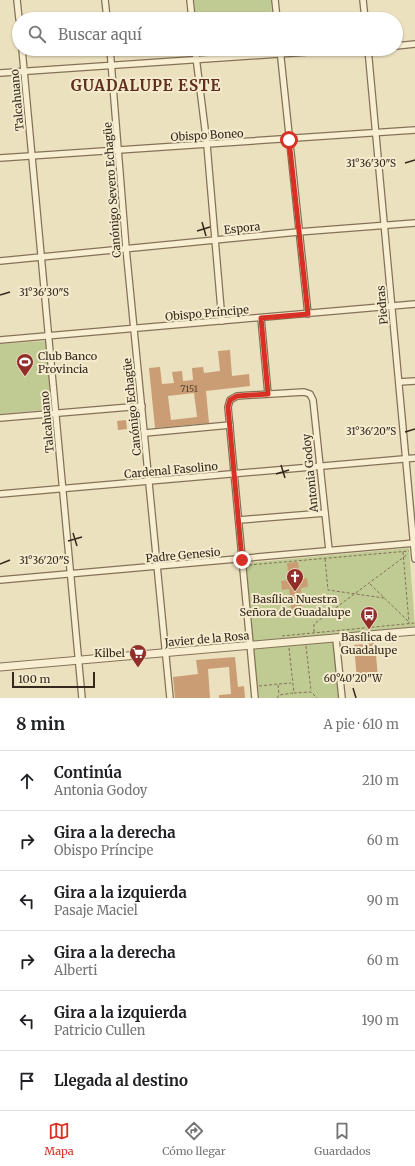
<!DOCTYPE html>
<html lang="es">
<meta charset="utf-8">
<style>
body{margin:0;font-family:Merriweather,serif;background:#f6f6f6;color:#202124}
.scale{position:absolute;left:12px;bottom:10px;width:83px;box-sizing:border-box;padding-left:4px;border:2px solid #34291c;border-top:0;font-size:11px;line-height:14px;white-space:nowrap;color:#34291c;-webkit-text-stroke:3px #f4ebce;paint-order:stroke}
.stop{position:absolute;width:12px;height:12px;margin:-9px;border:3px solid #d93025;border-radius:50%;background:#fff}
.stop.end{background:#d93025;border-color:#fff;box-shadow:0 1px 4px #0008}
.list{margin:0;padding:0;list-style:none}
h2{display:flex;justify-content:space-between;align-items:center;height:52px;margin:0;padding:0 16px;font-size:17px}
h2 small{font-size:13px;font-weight:400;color:#757577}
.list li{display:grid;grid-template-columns:26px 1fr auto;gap:12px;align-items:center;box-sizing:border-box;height:60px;padding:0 16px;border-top:1px solid #e0e0e0}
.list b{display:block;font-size:15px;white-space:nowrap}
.list p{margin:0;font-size:13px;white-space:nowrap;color:#757577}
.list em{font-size:13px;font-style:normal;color:#757577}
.icon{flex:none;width:22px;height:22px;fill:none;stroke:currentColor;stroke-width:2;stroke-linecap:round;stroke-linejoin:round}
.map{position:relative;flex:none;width:415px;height:698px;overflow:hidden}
.search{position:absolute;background:#fff;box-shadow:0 1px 3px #0004;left:12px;right:12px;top:12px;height:44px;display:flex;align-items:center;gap:10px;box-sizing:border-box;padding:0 14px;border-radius:22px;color:#757577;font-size:15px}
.sheet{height:412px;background:#fff}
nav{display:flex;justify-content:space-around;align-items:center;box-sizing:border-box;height:56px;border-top:1px solid #e0e0e0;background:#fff;font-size:11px;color:#757577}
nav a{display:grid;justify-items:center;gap:2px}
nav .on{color:#d93025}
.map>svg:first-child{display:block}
.green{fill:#c0ca93}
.building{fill:#ca9d75;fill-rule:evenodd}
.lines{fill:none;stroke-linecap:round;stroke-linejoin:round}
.minor-casing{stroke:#847258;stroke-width:8}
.tertiary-casing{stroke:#847258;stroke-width:9}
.path{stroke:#847258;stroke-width:1;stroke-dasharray:3 2;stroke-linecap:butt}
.minor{stroke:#f8eed1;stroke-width:5.5}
.tertiary{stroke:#f8eed1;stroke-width:7}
.route{stroke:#d93025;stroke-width:5}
.ticks{fill:none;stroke:#34291c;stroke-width:1.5}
.labels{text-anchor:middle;stroke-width:4;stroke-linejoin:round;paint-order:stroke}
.number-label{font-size:9px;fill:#5a4632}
.street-label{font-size:11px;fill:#34291c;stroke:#f4ebce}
.poi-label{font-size:11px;fill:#34291c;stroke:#f4ebce}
.district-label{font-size:15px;font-weight:bold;letter-spacing:1px;fill:#5f2e1c;stroke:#f4ebce}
.ticks-label{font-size:10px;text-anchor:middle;fill:#34291c;stroke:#f4ebce;stroke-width:4;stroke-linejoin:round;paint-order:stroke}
</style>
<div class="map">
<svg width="415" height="698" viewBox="0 0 415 698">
<rect width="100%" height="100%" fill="#ece1bf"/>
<!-- green -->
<g class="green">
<polygon points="194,0 271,0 272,19 196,19"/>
<polygon points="46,341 52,409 0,414 0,344"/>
<polygon points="409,548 415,628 253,643 246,563"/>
<polygon points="334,642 339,698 259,698 253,649"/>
</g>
<!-- building -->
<g class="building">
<path d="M230,350L232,376L249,374L250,386L206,391L209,423L155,428L149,368L160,367L162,384L174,383L172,372L182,371L183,381L193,380L192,368L203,367L204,373L220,371L218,351ZM194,393L197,417L171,420L168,396Z"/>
<polygon points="126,420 127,429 118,430 117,421"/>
<polygon points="298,562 300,579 307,578 308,587 301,588 303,616 296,617 292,617 289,589 282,590 281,581 289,580 287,563"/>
<polygon points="375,643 378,678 357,680 354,645"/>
<polygon points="235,657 238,687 244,686 245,698 219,698 219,695 231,694 229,667 208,669 210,698 175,698 173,677 198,674 196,660"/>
</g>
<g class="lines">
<defs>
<g id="minor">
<polyline points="17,0 19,19"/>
<polyline points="105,0 107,19"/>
<polyline points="190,0 192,19"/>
<polyline points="275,0 277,19"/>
<polyline points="363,0 365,19"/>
<polyline points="396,46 415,44"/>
<polyline points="22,49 82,698"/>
<polyline points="110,49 126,248 170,698"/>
<polyline points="195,49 207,145 222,321"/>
<polyline points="280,49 308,314"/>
<polyline points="368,49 415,559"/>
<polyline points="0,73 351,49"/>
<polyline points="0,158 415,130"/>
<polyline points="0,261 298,232 415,223"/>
<polyline points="261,318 268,394"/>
<polyline points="0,340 415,304"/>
<polyline points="399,382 415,381"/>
<polyline points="0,418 142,406"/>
<polyline points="145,433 230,425"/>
<polyline points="0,494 415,458"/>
<polyline points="239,520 325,513"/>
<polyline points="0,580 415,543"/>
<polyline points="336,639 342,698"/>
<polyline points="255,698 228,407 230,400 237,396 304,392 310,394 313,400 329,550"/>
</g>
<polyline id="tertiary" points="0,667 415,631"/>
</defs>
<!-- minor casing -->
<use href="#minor" class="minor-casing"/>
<!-- tertiary casing -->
<use href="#tertiary" class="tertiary-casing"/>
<!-- path -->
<g class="path">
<polyline points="403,552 409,623"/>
<polyline points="325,559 328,590 384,598"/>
<polyline points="249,565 409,551"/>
<polyline points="370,584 409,622"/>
<polyline points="314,632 314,624 408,554"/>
<polyline points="282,636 415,623"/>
<polyline points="306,646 311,691"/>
<polyline points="289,648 294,693 311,692 317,698"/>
<polyline points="279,684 291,683"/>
<polyline points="259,686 278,684 279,695"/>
<polyline points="277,698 279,695 293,693"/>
</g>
<!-- minor -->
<use href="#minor" class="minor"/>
<!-- tertiary -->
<use href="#tertiary" class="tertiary"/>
</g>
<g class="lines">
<!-- route -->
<polyline class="route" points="242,560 228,407 230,400 237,396 268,394 261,318 308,314 289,140"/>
</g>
<!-- ticks -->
<path class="ticks" d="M405,163L415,160M202,222L206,236M197,231L210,227M0,295L10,292M405,432L415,429M281,465L285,478M276,474L289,470M73,533L77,546M68,541L82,537M0,564L10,560M353,688L356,698"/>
<!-- icons -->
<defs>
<symbol id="stadium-pin" viewBox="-11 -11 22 30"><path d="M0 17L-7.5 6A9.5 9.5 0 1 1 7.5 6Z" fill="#912e29" stroke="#f4ebce"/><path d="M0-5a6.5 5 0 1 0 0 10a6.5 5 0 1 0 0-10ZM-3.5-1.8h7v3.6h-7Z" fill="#fff"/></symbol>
<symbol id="church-pin" viewBox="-11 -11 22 30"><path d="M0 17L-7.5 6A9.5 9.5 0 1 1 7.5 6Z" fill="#912e29" stroke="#f4ebce"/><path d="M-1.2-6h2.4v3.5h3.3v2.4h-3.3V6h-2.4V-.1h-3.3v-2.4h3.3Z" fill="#fff"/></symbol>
<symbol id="bus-pin" viewBox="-11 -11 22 30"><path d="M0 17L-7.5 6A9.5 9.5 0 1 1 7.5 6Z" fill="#912e29" stroke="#f4ebce"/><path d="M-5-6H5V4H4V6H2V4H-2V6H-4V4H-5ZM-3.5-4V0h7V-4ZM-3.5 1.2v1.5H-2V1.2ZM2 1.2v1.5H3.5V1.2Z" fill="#fff"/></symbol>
<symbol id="supermarket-pin" viewBox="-11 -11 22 30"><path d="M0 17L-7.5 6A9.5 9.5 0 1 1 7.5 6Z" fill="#912e29" stroke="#f4ebce"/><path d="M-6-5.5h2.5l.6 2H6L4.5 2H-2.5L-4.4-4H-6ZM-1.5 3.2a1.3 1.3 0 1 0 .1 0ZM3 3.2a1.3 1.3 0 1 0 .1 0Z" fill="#fff"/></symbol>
</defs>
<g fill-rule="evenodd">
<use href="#stadium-pin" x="15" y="352" width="20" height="27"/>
<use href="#church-pin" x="285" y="567" width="20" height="27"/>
<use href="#bus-pin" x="359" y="605" width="20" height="27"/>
<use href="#supermarket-pin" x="128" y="643" width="20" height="27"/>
</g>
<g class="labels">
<!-- number labels -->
<g class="number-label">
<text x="189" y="392">7151</text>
</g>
<!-- street labels -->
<g class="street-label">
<text transform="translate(17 100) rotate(-95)" y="4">Talcahuano</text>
<text transform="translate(207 135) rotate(-3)" y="4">Obispo Boneo</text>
<text transform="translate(112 190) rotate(-94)" y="4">Canónigo Severo Echagüe</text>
<text transform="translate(242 228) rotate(-6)" y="4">Espora</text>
<text transform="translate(382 305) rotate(-95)" y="4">Piedras</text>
<text transform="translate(207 313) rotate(-5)" y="4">Obispo Príncipe</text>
<text transform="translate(132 407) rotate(-96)" y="4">Canónigo Echagüe</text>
<text transform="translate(47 422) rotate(-95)" y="4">Talcahuano</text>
<text transform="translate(171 470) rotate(-5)" y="4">Cardenal Fasolino</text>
<text transform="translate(310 473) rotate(-96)" y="4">Antonia Godoy</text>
<text transform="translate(183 555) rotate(-5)" y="4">Padre Genesio</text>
<text transform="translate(207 639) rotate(-5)" y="4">Javier de la Rosa</text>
</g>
<!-- poi labels -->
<g class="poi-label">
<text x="38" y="360" text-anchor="start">Club Banco<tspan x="38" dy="13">Provincia</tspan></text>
<text x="295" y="603">Basílica Nuestra<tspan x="295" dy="13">Señora de Guadalupe</tspan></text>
<text x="369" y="641">Basílica de<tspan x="369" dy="13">Guadalupe</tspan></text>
<text x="125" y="657" text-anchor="end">Kilbel</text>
</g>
<!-- district labels -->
<g class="district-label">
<text x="146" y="91">GUADALUPE ESTE</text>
</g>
</g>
<g class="ticks-label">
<text x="371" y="167">31°36'30"S</text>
<text x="44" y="296">31°36'30"S</text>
<text x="371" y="435">31°36'20"S</text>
<text x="44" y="564">31°36'20"S</text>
<text x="353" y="682">60°40'20"W</text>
</g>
</svg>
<div class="scale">100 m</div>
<div class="stop" style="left:289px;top:140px"></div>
<div class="stop end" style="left:242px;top:560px"></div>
<div class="search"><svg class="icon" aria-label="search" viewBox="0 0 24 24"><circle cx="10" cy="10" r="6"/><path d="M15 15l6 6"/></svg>Buscar aquí</div>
</div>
<section class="sheet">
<h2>8 min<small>A pie · 610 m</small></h2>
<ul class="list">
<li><svg class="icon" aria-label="ahead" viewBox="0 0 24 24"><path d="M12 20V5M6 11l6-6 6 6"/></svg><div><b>Continúa</b><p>Antonia Godoy</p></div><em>210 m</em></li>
<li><svg class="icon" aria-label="right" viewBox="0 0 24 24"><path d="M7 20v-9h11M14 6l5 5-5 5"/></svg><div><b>Gira a la derecha</b><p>Obispo Príncipe</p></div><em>60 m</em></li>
<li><svg class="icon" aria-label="left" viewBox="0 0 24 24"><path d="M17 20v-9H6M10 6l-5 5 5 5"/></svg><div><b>Gira a la izquierda</b><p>Pasaje Maciel</p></div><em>90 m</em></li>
<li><svg class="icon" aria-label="right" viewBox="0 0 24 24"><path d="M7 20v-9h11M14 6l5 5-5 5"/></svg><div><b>Gira a la derecha</b><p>Alberti</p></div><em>60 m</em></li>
<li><svg class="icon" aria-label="left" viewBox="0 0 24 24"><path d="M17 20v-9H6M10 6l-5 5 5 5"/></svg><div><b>Gira a la izquierda</b><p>Patricio Cullen</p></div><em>190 m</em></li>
<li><svg class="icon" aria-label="arrive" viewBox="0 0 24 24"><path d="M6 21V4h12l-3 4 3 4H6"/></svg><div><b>Llegada al destino</b></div></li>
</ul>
</section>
<nav>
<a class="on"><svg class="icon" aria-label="map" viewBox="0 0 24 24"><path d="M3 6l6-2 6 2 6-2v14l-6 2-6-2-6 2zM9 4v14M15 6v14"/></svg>Mapa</a>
<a><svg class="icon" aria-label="directions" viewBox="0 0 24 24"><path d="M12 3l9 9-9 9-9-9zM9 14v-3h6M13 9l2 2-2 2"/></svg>Cómo llegar</a>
<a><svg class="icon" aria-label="saved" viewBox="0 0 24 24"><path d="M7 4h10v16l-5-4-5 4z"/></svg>Guardados</a>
</nav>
